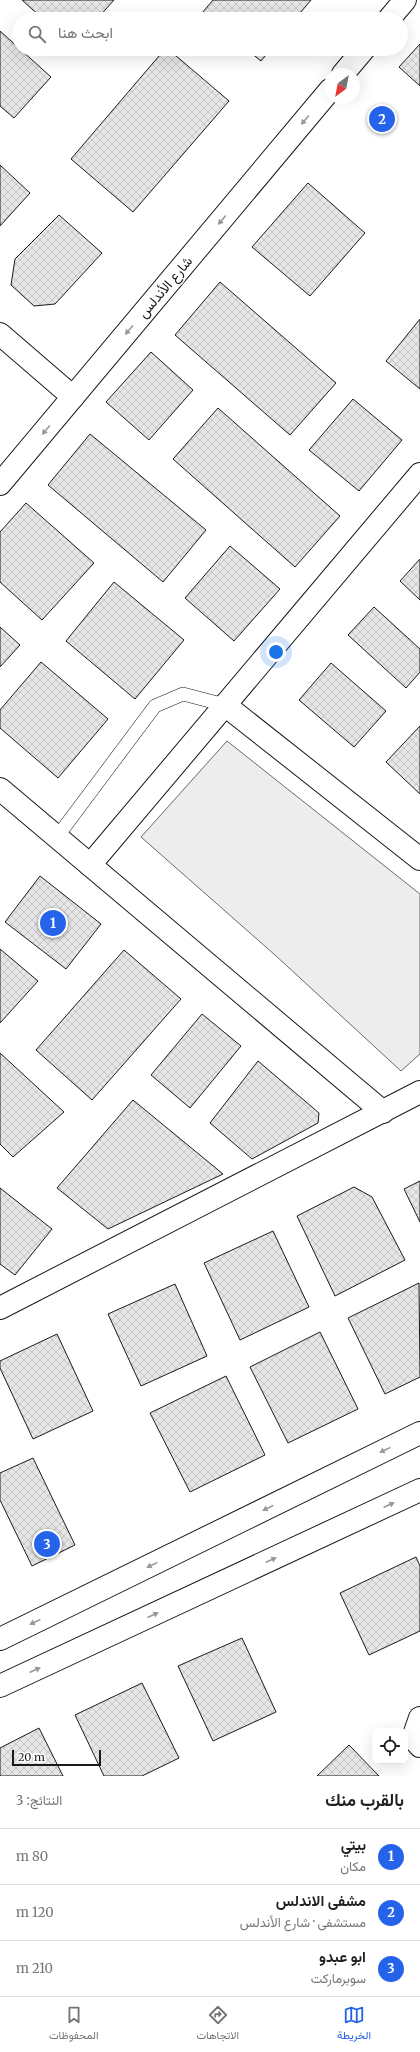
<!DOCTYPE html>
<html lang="ar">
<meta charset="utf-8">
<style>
body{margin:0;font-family:Merriweather,Vazirmatn,serif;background:#f2f2f2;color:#202124;direction:rtl}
.controls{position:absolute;right:12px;bottom:12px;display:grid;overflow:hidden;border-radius:8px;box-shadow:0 4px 16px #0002}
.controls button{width:36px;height:36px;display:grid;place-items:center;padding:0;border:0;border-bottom:1px solid #e0e0e0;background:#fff;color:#202124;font:20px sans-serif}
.compass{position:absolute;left:324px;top:68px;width:36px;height:36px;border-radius:50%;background:#fff;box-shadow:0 4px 16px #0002;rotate:212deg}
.scale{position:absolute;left:12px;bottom:10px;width:89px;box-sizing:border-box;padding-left:4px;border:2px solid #1a1a1a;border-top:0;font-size:11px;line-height:14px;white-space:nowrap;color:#1a1a1a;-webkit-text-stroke:3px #fff;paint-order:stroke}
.you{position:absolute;left:276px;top:652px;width:14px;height:14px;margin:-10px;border:3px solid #fff;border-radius:50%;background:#1a73e8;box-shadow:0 0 0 6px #1a73e833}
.badge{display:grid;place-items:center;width:26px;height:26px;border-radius:50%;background:#2563eb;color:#fff;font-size:13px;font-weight:700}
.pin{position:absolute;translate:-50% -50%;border:2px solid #fff;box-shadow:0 1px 4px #0006}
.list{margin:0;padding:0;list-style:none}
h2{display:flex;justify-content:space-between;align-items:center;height:52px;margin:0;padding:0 16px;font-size:17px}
h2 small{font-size:13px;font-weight:400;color:#757577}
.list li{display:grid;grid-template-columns:26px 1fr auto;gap:12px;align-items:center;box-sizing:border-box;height:56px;padding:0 16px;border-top:1px solid #e0e0e0}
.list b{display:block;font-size:15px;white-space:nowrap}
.list p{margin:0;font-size:13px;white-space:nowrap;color:#757577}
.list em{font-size:13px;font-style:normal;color:#757577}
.icon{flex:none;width:22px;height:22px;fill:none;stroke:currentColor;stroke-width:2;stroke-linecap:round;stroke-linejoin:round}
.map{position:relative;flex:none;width:420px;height:1776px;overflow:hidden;direction:ltr}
.search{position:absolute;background:#fff;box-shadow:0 4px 16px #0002;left:12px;right:12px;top:12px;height:44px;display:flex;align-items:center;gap:10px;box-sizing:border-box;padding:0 14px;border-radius:22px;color:#757577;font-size:15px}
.sheet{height:220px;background:#fff}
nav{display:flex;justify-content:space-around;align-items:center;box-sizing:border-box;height:56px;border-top:1px solid #e0e0e0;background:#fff;font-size:11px;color:#757577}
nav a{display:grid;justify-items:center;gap:2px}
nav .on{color:#2563eb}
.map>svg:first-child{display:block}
.built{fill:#ededed;stroke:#6a6a6a}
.building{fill:url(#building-cross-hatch);stroke:#1a1a1a}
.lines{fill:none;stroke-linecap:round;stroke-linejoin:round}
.lane-casing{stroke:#1a1a1a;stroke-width:14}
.street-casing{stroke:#1a1a1a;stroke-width:24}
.secondary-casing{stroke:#1a1a1a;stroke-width:24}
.lane{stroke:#fff;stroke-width:13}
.street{stroke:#fff;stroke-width:22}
.secondary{stroke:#fff;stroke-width:22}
.oneway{fill:#989898}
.labels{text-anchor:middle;stroke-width:3;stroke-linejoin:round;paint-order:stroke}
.street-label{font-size:14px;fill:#1a1a1a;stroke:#fff}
</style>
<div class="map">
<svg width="420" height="1776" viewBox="0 0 420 1776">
<defs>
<pattern id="building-cross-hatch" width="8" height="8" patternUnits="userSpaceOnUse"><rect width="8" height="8" fill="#e6e6e6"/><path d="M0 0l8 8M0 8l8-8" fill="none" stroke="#c5c5c5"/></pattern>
</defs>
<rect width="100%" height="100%" fill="#fff"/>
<!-- built -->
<polygon class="built" points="227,741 420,894 420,1054 401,1071 275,955 141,837"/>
<!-- building -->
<g class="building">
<polygon points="22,0 114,0 97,19 43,19"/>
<polygon points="213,0 311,0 295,19 209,19 202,13"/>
<polygon points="0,31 51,77 14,118 0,106"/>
<polygon points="420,44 420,86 399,67"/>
<polygon points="165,49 168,49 229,101 133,212 71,159"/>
<polygon points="246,49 271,49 261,61"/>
<polygon points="0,165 30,193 0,226"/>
<polygon points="308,183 365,233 310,296 252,247"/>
<polygon points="59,215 102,253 55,304 34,306 11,285 15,259"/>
<polygon points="220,282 336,383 290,435 175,335"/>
<polygon points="420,319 420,389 386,361"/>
<polygon points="151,352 193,390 149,440 106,402"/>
<polygon points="353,399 402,440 359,491 309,450"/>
<polygon points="218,408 340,516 295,567 173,459"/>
<polygon points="90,434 206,530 163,582 48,485"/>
<polygon points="26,503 94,563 42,620 0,582 0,532"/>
<polygon points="230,546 280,589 234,641 185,598"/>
<polygon points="420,559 420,600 400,581"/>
<polygon points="114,582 184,640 135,699 66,641"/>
<polygon points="374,607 420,649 420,672 406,688 348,635"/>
<polygon points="0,627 20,645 0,667"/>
<polygon points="41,662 108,719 58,778 0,728 0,710"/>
<polygon points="331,663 386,711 354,747 299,700"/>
<polygon points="420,726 420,794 386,762"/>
<polygon points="40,876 101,924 66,969 5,922"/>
<polygon points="0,949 38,981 0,1023"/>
<polygon points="124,950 181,999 92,1100 36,1050"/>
<polygon points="202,1014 241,1046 190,1108 151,1075"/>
<polygon points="0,1053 64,1112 13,1157 0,1144"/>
<polygon points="258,1061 319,1113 318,1123 252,1159 210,1123"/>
<polygon points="133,1100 223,1174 108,1229 57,1188"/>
<polygon points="420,1181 420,1222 404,1189"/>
<polygon points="354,1187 372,1197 405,1260 335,1296 297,1216"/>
<polygon points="0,1188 52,1229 15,1275 0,1264"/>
<polygon points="273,1231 309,1307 240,1340 204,1263"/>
<polygon points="419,1283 420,1377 385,1394 348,1318"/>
<polygon points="175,1284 207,1356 141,1386 108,1314"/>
<polygon points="320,1332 358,1409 288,1443 250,1367"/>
<polygon points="57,1334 93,1411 33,1439 0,1368 0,1361"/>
<polygon points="226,1376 265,1455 190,1492 150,1413"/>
<polygon points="33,1458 75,1545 32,1566 0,1500 0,1473"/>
<polygon points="416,1557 420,1566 420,1631 369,1655 340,1593"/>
<polygon points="242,1638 276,1712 213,1741 178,1666"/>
<polygon points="142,1683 179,1758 142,1776 104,1776 75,1715"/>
<polygon points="39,1728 63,1776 0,1776 0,1748"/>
<polygon points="349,1745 379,1776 317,1776"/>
</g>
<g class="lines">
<defs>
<polyline id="lane" points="57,837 155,706 183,694 225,705"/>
<g id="street">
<polyline points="0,334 73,397"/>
<polyline points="225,705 420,859"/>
<polyline points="90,865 420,474"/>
<polyline points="0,1308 420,1092"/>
<polyline points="420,1718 413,1738 420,1746"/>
</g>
<g id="secondary">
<polyline points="389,19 405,0"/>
<polyline points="343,74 364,49"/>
<polyline points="0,484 330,90"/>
<polyline points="0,789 383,1112"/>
<polyline points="0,1639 420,1433"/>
<polyline points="0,1686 420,1490"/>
</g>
</defs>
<!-- lane casing -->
<use href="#lane" class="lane-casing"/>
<!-- street casing -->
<use href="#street" class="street-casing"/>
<!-- secondary casing -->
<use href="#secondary" class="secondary-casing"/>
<!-- lane -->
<use href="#lane" class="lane"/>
<!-- street -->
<use href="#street" class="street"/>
<!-- secondary -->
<use href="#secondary" class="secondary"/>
</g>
<!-- one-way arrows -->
<defs><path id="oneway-solid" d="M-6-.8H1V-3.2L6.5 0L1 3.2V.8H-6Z"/></defs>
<g class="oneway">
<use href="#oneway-solid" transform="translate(305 120) rotate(130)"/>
<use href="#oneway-solid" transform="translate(222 220) rotate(130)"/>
<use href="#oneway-solid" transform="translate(129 330) rotate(130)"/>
<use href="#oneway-solid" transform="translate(46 430) rotate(130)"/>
<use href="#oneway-solid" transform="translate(385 1450) rotate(154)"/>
<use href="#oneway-solid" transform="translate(389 1505) rotate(-25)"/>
<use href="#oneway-solid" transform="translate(268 1508) rotate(154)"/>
<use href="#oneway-solid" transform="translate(271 1560) rotate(-25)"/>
<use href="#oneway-solid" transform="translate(152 1565) rotate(154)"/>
<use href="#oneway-solid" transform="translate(153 1615) rotate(-25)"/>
<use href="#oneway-solid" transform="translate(35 1622) rotate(154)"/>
<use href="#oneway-solid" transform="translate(35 1670) rotate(-25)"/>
</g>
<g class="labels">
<!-- street labels -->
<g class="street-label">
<text transform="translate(165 287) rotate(-50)" y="5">شارع الأندلس</text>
</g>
</g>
</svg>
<div class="controls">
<button><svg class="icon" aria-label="locate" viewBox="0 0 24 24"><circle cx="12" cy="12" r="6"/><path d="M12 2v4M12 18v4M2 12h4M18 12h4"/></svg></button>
</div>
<svg class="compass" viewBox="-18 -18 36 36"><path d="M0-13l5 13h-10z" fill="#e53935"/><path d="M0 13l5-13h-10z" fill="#757577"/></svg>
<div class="scale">20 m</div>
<div class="you"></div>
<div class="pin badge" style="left:53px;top:923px">1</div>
<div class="pin badge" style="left:382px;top:119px">2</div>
<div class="pin badge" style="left:47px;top:1544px">3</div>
<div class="search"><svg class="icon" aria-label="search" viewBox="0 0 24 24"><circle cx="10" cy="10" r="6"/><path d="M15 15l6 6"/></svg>ابحث هنا</div>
</div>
<section class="sheet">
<h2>بالقرب منك<small>النتائج: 3</small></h2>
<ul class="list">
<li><span class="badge">1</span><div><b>بيتي</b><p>مكان</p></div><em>80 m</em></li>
<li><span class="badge">2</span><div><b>مشفى الاندلس</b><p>مستشفى · شارع الأندلس</p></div><em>120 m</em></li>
<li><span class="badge">3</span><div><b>ابو عبدو</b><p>سوبرماركت</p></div><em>210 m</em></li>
</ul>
</section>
<nav>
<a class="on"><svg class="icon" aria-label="map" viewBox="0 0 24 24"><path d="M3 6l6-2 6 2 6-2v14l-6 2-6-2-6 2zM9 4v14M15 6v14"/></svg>الخريطة</a>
<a><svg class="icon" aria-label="directions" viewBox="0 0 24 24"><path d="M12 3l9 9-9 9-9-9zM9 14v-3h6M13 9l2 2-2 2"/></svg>الاتجاهات</a>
<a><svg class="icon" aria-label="saved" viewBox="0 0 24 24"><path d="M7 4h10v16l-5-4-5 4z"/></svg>المحفوظات</a>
</nav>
